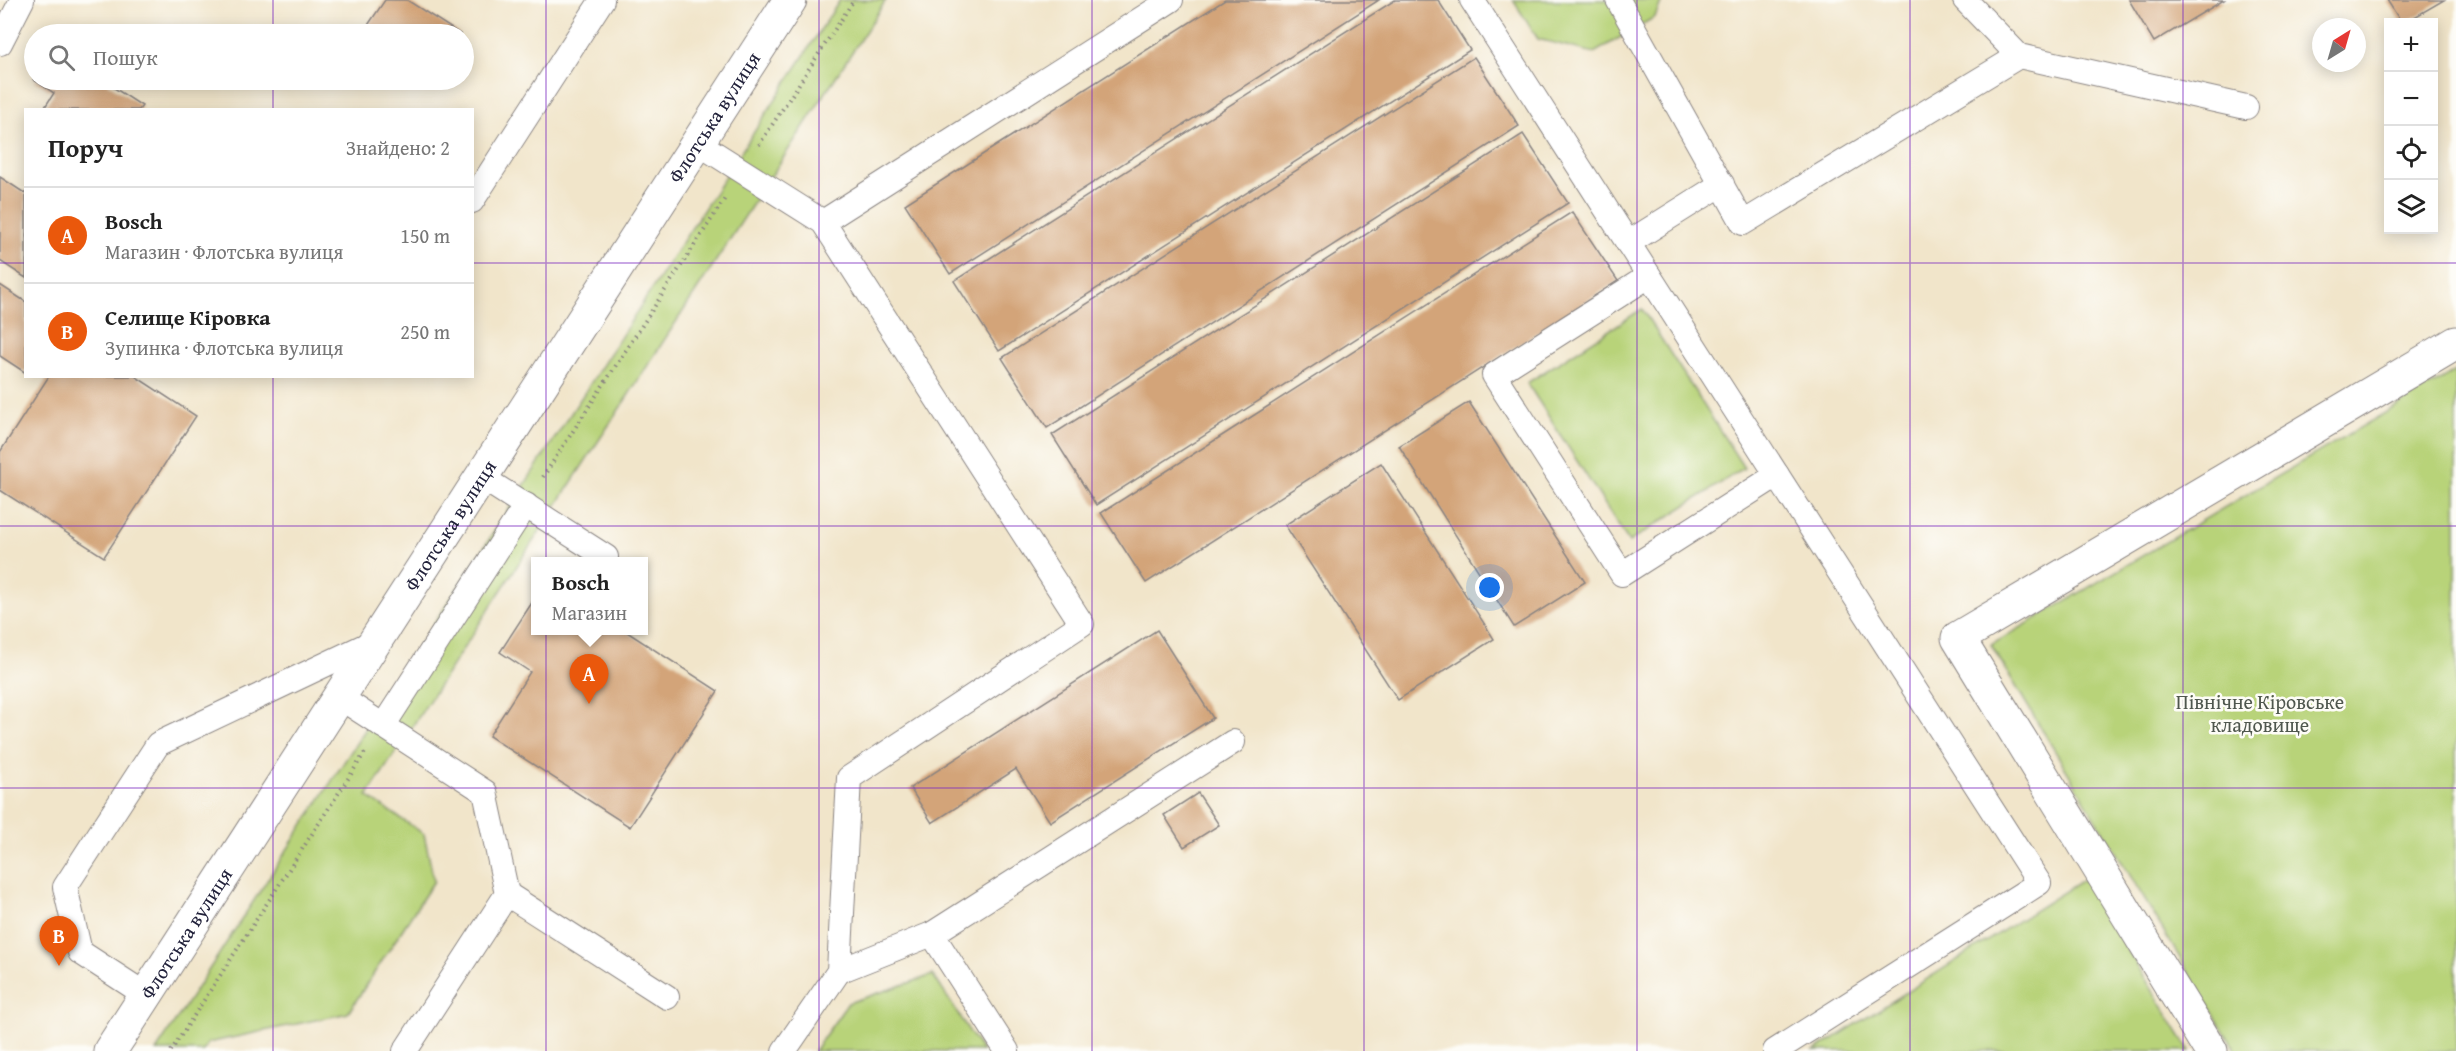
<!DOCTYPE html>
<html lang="uk">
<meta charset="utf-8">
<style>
body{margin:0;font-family:"Gentium Book Plus",serif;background:#f6f6f6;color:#222}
.controls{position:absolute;right:18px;top:18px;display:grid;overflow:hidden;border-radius:0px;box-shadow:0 3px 15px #0003}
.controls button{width:54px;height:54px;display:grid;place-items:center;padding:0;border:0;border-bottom:2px solid #e0e0e0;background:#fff;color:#222;font:30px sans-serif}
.compass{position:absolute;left:2312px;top:18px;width:54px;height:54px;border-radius:50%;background:#fff;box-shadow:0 3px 15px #0003;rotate:37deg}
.you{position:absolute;left:1490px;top:588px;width:21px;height:21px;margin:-15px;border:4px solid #fff;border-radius:50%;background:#1a73e8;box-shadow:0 0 0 9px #1a73e833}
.badge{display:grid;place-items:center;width:39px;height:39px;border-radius:50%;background:#ea580c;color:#fff;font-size:20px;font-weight:700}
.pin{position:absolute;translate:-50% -50px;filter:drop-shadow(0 2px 3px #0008)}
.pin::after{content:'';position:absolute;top:32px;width:21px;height:18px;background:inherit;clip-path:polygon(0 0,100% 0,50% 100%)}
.popup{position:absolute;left:531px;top:557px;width:117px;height:78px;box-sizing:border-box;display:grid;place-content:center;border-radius:0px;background:#fff;filter:drop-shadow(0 2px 4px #0005);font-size:20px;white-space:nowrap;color:#767676}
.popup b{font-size:22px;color:#222}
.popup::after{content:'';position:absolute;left:50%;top:100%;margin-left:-12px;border:12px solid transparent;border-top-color:#fff}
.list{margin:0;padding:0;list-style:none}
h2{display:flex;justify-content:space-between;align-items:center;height:78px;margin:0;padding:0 24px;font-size:26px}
h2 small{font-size:20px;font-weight:400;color:#767676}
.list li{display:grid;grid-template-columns:39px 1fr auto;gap:18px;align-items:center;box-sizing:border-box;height:96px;padding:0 24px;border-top:2px solid #e0e0e0}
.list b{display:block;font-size:22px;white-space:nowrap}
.list p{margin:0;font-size:20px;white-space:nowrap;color:#767676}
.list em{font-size:20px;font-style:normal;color:#767676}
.icon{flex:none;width:33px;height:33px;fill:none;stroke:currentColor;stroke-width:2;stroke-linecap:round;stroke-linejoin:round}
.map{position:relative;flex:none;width:2456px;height:1051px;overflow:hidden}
.search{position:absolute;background:#fff;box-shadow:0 3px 15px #0003;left:24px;top:24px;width:450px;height:66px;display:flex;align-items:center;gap:15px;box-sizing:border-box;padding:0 21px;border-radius:33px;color:#767676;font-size:22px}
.panel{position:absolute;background:#fff;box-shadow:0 3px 15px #0003;left:24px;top:108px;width:450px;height:270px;border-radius:0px}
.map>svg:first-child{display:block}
.green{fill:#b8d379;stroke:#6d7a5a;stroke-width:1.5}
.building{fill:#d3a479}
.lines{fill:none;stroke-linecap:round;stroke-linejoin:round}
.lane-casing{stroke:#8a8482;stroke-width:26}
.street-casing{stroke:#8a8482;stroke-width:35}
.secondary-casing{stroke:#8a8482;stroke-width:35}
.path{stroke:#8a8482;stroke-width:4;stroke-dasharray:1.5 4.5;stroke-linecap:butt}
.lane{stroke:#fff;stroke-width:24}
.street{stroke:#fff;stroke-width:33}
.secondary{stroke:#fff;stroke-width:33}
.grid{fill:none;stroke:#7b2cbf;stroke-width:1.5;stroke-opacity:0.55}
.labels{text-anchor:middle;stroke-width:5;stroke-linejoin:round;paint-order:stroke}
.street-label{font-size:20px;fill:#22223b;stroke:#fdfcf7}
.park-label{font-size:20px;fill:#4f574e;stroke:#fdfcf7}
</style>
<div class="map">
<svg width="2456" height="1051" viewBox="0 0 2456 1051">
<rect width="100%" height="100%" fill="#fdfcf7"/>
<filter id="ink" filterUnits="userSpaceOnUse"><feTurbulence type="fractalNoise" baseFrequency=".0167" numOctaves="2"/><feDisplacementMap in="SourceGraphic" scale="12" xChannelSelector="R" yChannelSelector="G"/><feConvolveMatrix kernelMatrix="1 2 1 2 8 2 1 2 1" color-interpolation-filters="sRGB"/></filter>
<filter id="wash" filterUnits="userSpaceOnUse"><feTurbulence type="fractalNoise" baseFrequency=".008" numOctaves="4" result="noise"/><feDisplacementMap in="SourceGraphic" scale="24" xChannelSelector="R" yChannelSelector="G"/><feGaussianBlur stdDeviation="1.35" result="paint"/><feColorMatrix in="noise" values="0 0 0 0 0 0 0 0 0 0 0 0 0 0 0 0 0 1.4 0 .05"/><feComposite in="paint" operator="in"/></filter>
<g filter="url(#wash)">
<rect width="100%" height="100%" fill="#f1e5ca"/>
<!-- green -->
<g class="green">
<polygon points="840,0 886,0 367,796 424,834 434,881 348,1013 208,1043 203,1051 156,1051"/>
<polygon points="1513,0 1662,0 1655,17 1594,53 1538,39"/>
<polygon points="1642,309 1744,468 1629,542 1527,383"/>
<polygon points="2456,371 2456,1051 2236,1051 1991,645"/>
<polygon points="2084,879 2190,1051 1814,1051"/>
<polygon points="933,975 982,1051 814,1051 848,1003"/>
</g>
<g id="blocks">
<!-- building -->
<g class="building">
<polygon points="385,0 407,0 460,34 362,34"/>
<polygon points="1225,0 1379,0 950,274 905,204"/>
<polygon points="1395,0 1438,0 1470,50 999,351 954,281"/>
<polygon points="2129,0 2224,0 2154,42"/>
<polygon points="2387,0 2444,0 2406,22 2401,22"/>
<polygon points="1474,57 1519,126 1047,428 1002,358"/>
<polygon points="34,80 102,80 142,106 139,110 43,110 54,93"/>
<polygon points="1523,134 1568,203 1096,505 1052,435"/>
<polygon points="0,177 26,194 26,278 0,261"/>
<polygon points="1572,212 1618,281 1146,583 1101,513"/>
<polygon points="0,285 26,302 26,373 0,356"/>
<polygon points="49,376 135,376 196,416 104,557 0,490 0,452"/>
<polygon points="1469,402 1585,582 1514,627 1399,446"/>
<polygon points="1381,463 1494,639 1398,700 1285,525"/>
<polygon points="535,598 535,630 624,630 718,691 630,827 489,736 530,672 500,652"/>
<polygon points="1157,630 1213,718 1050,822 1016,769 932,823 910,788"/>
<polygon points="1198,793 1219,825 1184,847 1164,815"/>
</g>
</g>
</g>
<g filter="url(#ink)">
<use href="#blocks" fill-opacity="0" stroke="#8a8482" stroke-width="1.5"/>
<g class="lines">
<defs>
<g id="lane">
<polyline points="1472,0 2039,883 1775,1051"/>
<polyline points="1618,0 1743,223 2019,56"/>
<polyline points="1965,0 2019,56 2246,107"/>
<polyline points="0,43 22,0"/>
<polyline points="698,143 823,222 1082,624 849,778 839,971 784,1051"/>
<polyline points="472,201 602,0"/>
<polyline points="823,222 1171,0"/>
<polyline points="1628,243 1722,184"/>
<polyline points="1649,276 1494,375 1622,574 1777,475"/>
<polyline points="481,477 606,557"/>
<polyline points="339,697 485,792 507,894 405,1051"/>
<polyline points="383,726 526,505"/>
<polyline points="507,894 667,997"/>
<polyline points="932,934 1007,1051"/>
<polyline points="839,971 932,934 1233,742"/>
<polyline points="146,995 80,952 65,887 158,744 375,641"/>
</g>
<polyline id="street" points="2211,1051 1958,638 2456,343"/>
<g id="secondary">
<path id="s1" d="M110,1051L790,0"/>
</g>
</defs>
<!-- lane casing -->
<use href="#lane" class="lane-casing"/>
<!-- street casing -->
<use href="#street" class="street-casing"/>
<!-- secondary casing -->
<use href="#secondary" class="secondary-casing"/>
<!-- path -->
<g class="path">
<polyline points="759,145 854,0"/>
<polyline points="543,477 726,197"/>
<polyline points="171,1051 366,751"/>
</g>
<!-- lane -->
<use href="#lane" class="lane"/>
<!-- street -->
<use href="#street" class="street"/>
<!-- secondary -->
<use href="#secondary" class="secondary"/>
</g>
</g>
<!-- grid -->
<path class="grid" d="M273,0V34M546,0V1051M819,0V1051M1092,0V1051M1364,0V1051M1637,0V1051M1910,0V1051M2183,0V1051M273,80V110M0,263H26M472,263H2456M273,376V1051M0,526H2456M0,788H2456"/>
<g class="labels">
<!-- street labels -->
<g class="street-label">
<text dy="7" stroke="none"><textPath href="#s1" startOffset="1112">Флотська вулиця</textPath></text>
<text dy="7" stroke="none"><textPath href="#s1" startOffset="626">Флотська вулиця</textPath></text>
<text dy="7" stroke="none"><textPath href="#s1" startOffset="140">Флотська вулиця</textPath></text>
</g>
<!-- park labels -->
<g class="park-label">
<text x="2260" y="709">Північне Кіровське<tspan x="2260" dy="23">кладовище</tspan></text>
</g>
</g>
</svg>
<div class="controls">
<button>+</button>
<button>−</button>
<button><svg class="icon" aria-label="locate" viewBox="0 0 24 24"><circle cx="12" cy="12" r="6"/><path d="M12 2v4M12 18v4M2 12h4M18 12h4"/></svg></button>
<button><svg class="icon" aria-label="layers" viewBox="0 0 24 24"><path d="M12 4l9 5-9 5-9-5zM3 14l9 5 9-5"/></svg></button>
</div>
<svg class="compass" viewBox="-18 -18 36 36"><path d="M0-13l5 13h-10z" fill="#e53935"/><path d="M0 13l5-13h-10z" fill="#767676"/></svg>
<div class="you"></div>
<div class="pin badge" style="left:589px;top:704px">A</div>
<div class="popup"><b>Bosch</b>Магазин</div>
<div class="pin badge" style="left:59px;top:966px">B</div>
<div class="search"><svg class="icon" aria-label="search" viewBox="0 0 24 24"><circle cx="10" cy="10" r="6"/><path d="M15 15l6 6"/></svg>Пошук</div>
<section class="panel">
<h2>Поруч<small>Знайдено: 2</small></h2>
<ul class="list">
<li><span class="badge">A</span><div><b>Bosch</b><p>Магазин · Флотська вулиця</p></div><em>150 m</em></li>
<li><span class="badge">B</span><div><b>Селище Кіровка</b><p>Зупинка · Флотська вулиця</p></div><em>250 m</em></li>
</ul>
</section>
</div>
